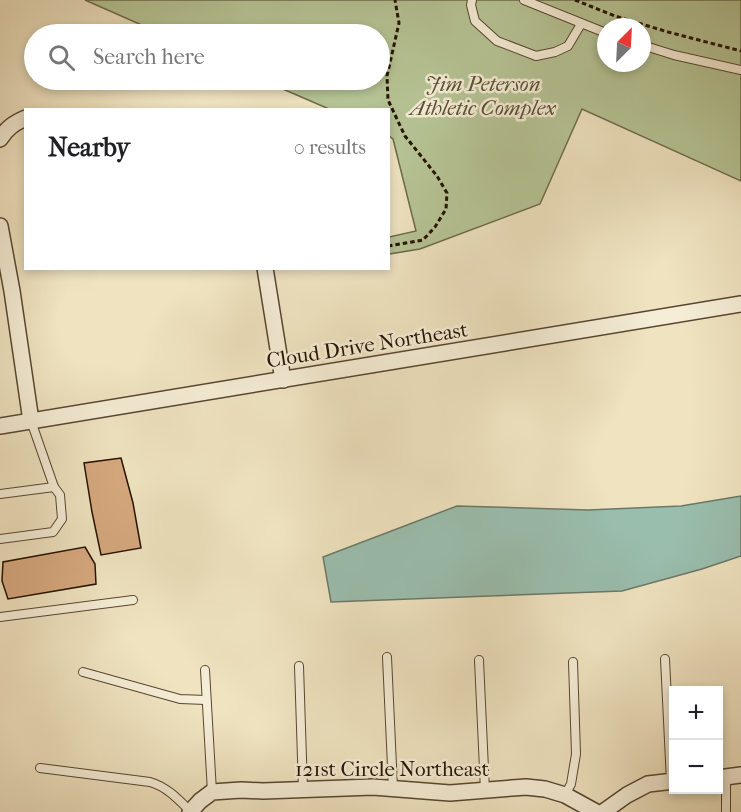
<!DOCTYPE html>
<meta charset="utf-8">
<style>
body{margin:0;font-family:"IM FELL French Canon",serif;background:#f6f6f6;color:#202124}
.controls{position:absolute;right:18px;bottom:18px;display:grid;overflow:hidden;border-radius:0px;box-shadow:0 3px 9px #0003}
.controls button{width:54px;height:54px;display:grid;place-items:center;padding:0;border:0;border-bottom:2px solid #e0e0e0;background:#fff;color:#202124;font:30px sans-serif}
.compass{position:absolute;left:597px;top:18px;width:54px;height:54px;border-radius:50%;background:#fff;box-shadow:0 3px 9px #0003;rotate:24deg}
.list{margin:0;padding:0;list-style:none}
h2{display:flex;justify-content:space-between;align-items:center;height:78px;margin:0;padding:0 24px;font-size:26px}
h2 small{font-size:20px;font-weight:400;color:#757577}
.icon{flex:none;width:33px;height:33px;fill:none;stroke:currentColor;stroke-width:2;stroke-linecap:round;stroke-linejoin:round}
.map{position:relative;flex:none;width:741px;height:812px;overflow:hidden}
.search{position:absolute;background:#fff;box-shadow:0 3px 9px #0003;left:24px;top:24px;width:366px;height:66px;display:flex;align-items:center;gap:15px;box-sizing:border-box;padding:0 21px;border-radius:33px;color:#757577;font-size:22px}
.panel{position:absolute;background:#fff;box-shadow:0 3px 9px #0003;left:24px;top:108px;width:366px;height:162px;border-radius:0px}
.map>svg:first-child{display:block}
.green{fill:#b6c495;stroke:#6e6b4b;stroke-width:1.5;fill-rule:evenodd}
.water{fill:#9abeae;stroke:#6b7969;stroke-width:1.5}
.building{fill:#d6a87e;stroke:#251201;stroke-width:1.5}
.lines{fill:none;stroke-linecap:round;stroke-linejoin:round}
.service-casing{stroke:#584631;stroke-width:10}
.minor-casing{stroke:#584631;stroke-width:18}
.path{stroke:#251201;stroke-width:3;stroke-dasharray:4.5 3;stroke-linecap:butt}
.service{stroke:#f5edd6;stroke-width:8}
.minor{stroke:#f5edd6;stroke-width:15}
.labels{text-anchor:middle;stroke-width:5;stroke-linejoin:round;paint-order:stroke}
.park-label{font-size:21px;font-style:italic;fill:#585035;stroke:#f5edd6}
.street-label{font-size:21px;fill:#251201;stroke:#f5edd6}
</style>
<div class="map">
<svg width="741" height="812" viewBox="0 0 741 812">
<rect width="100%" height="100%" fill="#efe3c0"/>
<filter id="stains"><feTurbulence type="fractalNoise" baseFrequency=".00333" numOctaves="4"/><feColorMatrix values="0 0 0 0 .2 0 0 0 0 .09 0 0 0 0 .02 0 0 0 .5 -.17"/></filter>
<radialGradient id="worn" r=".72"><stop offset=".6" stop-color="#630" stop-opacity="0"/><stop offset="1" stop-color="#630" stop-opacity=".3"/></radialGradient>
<!-- green -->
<path class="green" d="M85,0H741V181L582,109L540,204L420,249L389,254V237L416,231L393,139L389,136L388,110L329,109L262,80H380V34H162ZM606,27H642V63H606Z"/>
<!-- water -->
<polygon class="water" points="741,496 741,556 702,569 622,591 331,602 323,557 457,506 588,510 681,506"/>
<!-- building -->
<g class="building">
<polygon points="121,458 133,503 141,548 101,555 92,512 84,463"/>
<polygon points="85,547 95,564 96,584 8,599 2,581 3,562"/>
</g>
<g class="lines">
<defs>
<g id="service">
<polyline points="472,0 471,5 475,21 497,41 536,56 555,52 568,46 581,24"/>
<polyline points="524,0 606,33"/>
<polyline points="642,45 674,55 741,70"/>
<polyline points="0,494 54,487 31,421"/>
<polyline points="0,539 53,532 62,519 60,495 54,487"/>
<polyline points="0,617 133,600"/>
<polyline points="387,657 393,788"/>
<polyline points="665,659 671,781"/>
<polyline points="479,660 485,791"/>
<polyline points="299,666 303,789"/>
<polyline points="205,670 212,792"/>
<polyline points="83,672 180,699 206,700"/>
<path d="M40,768L150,782C167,787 178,799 190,811"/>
<polyline points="726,777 726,812"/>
<polyline points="565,795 571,784 576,754 573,662"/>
</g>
<g id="minor">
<path d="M0,139C7,128 14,123 26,118"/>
<polyline points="0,226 12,291 31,421"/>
<polyline points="265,268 283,380"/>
<polyline points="0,426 741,304"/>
<polyline points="718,778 741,775"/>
<polyline points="190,812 200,801 212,792 241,790 263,791 373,787 450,793 512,788 526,787 545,789 565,795 596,812"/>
<polyline points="603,812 627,795 648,784 674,781"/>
</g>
</defs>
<!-- service casing -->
<use href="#service" class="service-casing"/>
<!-- minor casing -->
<use href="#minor" class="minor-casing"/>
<!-- path -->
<g class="path">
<polyline points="575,0 615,16 668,32 741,51"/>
<polyline points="388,246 423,240 435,227 446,209 447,193 437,176 405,136 388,100 387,76 399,23 395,0"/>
</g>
<!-- service -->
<use href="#service" class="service"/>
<!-- minor -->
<use href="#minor" class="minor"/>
</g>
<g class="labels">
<!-- park labels -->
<g class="park-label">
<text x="483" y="91">Jim Peterson<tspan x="483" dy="24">Athletic Complex</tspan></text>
</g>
<!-- street labels -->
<g class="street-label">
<text transform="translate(367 345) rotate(-9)" y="7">Cloud Drive Northeast</text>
<text x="392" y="776">121st Circle Northeast</text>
</g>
</g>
<rect width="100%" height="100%" filter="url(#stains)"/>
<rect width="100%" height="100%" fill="url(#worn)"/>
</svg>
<div class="controls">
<button>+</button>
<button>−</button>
</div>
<svg class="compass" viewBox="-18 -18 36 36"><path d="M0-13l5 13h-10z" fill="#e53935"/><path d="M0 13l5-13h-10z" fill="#757577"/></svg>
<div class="search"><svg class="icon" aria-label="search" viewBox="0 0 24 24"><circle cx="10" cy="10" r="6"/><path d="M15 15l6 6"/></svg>Search here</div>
<section class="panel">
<h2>Nearby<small>0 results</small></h2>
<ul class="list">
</ul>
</section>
</div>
